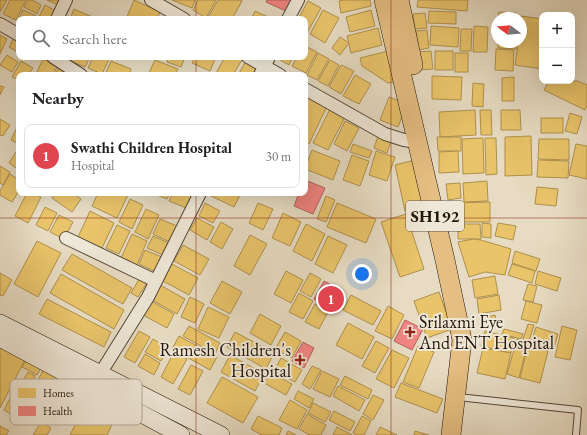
<!DOCTYPE html>
<meta charset="utf-8">
<style>
body{margin:0;font-family:"EB Garamond",serif;background:#f2f2f2;color:#202124}
.controls{position:absolute;right:12px;top:12px;display:grid;overflow:hidden;border-radius:8px;box-shadow:0 4px 16px #0002}
.controls button{width:36px;height:36px;display:grid;place-items:center;padding:0;border:0;border-bottom:1px solid #e0e0e0;background:#fff;color:#202124;font:20px sans-serif}
.compass{position:absolute;left:491px;top:12px;width:36px;height:36px;border-radius:50%;background:#fff;box-shadow:0 4px 16px #0002;rotate:286deg}
.you{position:absolute;left:362px;top:274px;width:14px;height:14px;margin:-10px;border:3px solid #fff;border-radius:50%;background:#1a73e8;box-shadow:0 0 0 6px #1a73e833}
.badge{display:grid;place-items:center;width:26px;height:26px;border-radius:50%;background:#111827;color:#fff;font-size:13px;font-weight:700}
.pin{position:absolute;translate:-50% -50%;border:2px solid #fff;box-shadow:0 1px 4px #0006}
.list{margin:0;padding:0;list-style:none}
h2{display:flex;justify-content:space-between;align-items:center;height:52px;margin:0;padding:0 16px;font-size:17px}
h2 small{font-size:13px;font-weight:400;color:#757577}
.list li{display:grid;grid-template-columns:26px 1fr auto;gap:12px;align-items:center;box-sizing:border-box;height:64px;margin:0 8px 8px;padding:0 8px;border:1px solid #e0e0e0;border-radius:8px}
.list b{display:block;font-size:15px;white-space:nowrap}
.list p{margin:0;font-size:13px;white-space:nowrap;color:#757577}
.list em{font-size:13px;font-style:normal;color:#757577}
.icon{flex:none;width:22px;height:22px;fill:none;stroke:currentColor;stroke-width:2;stroke-linecap:round;stroke-linejoin:round}
.map{position:relative;flex:none;width:587px;height:435px;overflow:hidden}
.search{position:absolute;background:#fff;box-shadow:0 4px 16px #0002;left:16px;top:16px;width:292px;height:44px;display:flex;align-items:center;gap:10px;box-sizing:border-box;padding:0 14px;border-radius:8px;color:#757577;font-size:15px}
.panel{position:absolute;background:#fff;box-shadow:0 4px 16px #0002;left:16px;top:72px;width:292px;height:124px;border-radius:8px}
.map>svg:first-child{display:block}
.homes{fill:#e9c46a;stroke:#ae904d}
.health{fill:#f28482;stroke:#b4635e}
.lines{fill:none;stroke-linecap:round;stroke-linejoin:round}
.service-casing{stroke:#544738;stroke-width:8}
.minor-casing{stroke:#544738;stroke-width:14}
.secondary-casing{stroke:#23150a;stroke-width:18}
.primary-casing{stroke:#23150a;stroke-width:20}
.service{stroke:#efe8d8;stroke-width:6}
.minor{stroke:#efe8d8;stroke-width:12}
.secondary{stroke:#efe8d8;stroke-width:17}
.primary{stroke:#e4be82;stroke-width:19}
.grid{fill:none;stroke:#8f2418;stroke-width:1;stroke-opacity:0.55}
.poi-dot{fill:#8f2418;stroke:#efe8d8;stroke-width:1.5}
.labels{text-anchor:middle;stroke-width:4;stroke-linejoin:round;paint-order:stroke}
.shield{fill:#efe8d8;stroke:#605448;stroke-width:1}
.shield-label{font-size:17px;font-weight:bold;fill:#23150a}
.poi-label{font-size:18px;fill:#23150a;stroke:#efe8d8;text-anchor:start}
.key{fill:#efe8d8;stroke:#b2a99a;stroke-width:1}
.key-label{font-size:11px;fill:#23150a}
</style>
<div class="map">
<svg width="587" height="435" viewBox="0 0 587 435">
<rect width="100%" height="100%" fill="#e7dcc3"/>
<filter id="stains"><feTurbulence type="fractalNoise" baseFrequency=".005" numOctaves="4"/><feColorMatrix values="0 0 0 0 .2 0 0 0 0 .09 0 0 0 0 .02 0 0 0 .5 -.17"/></filter>
<radialGradient id="worn" r=".72"><stop offset=".6" stop-color="#630" stop-opacity="0"/><stop offset="1" stop-color="#630" stop-opacity=".3"/></radialGradient>
<!-- homes -->
<g class="homes">
<polygon points="0,0 7,0 0,12"/>
<polygon points="10,0 26,0 16,20 3,14"/>
<polygon points="28,0 32,0 41,5 37,14 24,7"/>
<polygon points="47,0 61,0 58,5"/>
<polygon points="134,0 160,12 157,19 126,19"/>
<polygon points="172,0 195,0 192,8"/>
<polygon points="198,0 216,0 206,18 193,10"/>
<polygon points="218,0 241,0 242,1 232,19 207,19"/>
<polygon points="344,0 370,0 371,6 341,13 339,1"/>
<polygon points="418,0 468,0 467,11 417,7"/>
<polygon points="308,1 321,8 307,33 305,32 305,19 298,19"/>
<polygon points="45,5 56,11 52,19 38,19"/>
<polygon points="74,9 97,19 70,19"/>
<polygon points="23,10 36,16 34,19 19,19 19,24 17,23"/>
<polygon points="323,10 339,18 325,43 310,34"/>
<polygon points="371,10 375,26 350,32 346,17"/>
<polygon points="255,11 268,17 267,19 251,19"/>
<polygon points="429,11 456,12 456,24 428,23"/>
<polygon points="499,12 516,13 516,18 498,18"/>
<polygon points="425,13 427,28 415,29 413,14"/>
<polygon points="521,16 542,19 542,69 515,65 518,42 521,42"/>
<polygon points="431,26 459,28 458,47 430,45"/>
<polygon points="474,26 488,27 487,52 473,52"/>
<polygon points="378,28 382,45 351,53 347,36"/>
<polygon points="461,29 472,29 471,51 460,51"/>
<polygon points="427,30 429,48 419,50 416,31"/>
<polygon points="0,35 7,39 0,54"/>
<polygon points="15,36 19,39 19,53 9,47"/>
<polygon points="340,37 349,43 340,55 332,48"/>
<polygon points="498,42 516,42 516,49 498,48"/>
<polygon points="305,46 317,52 306,73 292,66 297,57 305,57"/>
<polygon points="496,49 514,50 513,71 495,70"/>
<polygon points="388,51 395,82 388,83 362,66 360,58"/>
<polygon points="431,51 433,69 419,70 418,52"/>
<rect x="435" y="51" width="18" height="19"/>
<polygon points="318,53 329,59 317,80 307,75"/>
<rect x="455" y="53" width="13" height="19"/>
<polygon points="7,55 18,62 12,72 0,65"/>
<polygon points="69,57 90,57 85,67 68,60"/>
<polygon points="93,57 110,57 102,74 88,68"/>
<polygon points="169,57 185,57 181,67 167,62"/>
<polygon points="195,57 216,57 210,71 192,63"/>
<polygon points="225,57 243,58 233,75 215,75"/>
<polygon points="275,57 293,57 289,65"/>
<polygon points="43,59 58,65 53,75 36,74"/>
<polygon points="247,59 260,66 255,75 238,75"/>
<polygon points="155,60 178,69 175,75 148,75"/>
<polygon points="330,60 339,65 328,86 318,81"/>
<polygon points="21,61 33,68 28,75 19,75 19,80 12,77"/>
<polygon points="111,61 131,69 129,75 105,75"/>
<polygon points="341,65 354,71 341,94 329,87"/>
<polygon points="59,67 67,71 65,75 55,75"/>
<polygon points="355,75 371,84 359,104 343,96"/>
<polygon points="432,76 462,77 461,100 432,99"/>
<polygon points="514,77 514,101 502,101 502,78"/>
<polygon points="549,81 578,81 587,85 587,105 585,110 544,90"/>
<polygon points="473,83 484,84 483,107 472,106"/>
<polygon points="0,86 4,87 0,95"/>
<polygon points="305,95 327,106 309,144 305,142"/>
<polygon points="389,97 407,104 398,127 380,120"/>
<polygon points="330,109 345,117 328,150 313,143"/>
<polygon points="475,110 476,135 440,137 439,112"/>
<polygon points="480,110 491,110 492,135 481,135"/>
<polygon points="501,110 520,110 521,130 501,130"/>
<polygon points="570,113 582,117 577,134 565,131"/>
<rect x="541" y="118" width="22" height="15"/>
<polygon points="0,119 10,125 3,136 0,135"/>
<polygon points="345,121 359,128 347,151 334,144"/>
<polygon points="19,123 19,144 11,140"/>
<polygon points="379,133 392,138 387,153 374,148"/>
<polygon points="531,136 532,175 505,176 505,137"/>
<polygon points="437,137 461,137 461,151 438,151"/>
<polygon points="483,138 484,173 463,174 462,139"/>
<polygon points="485,138 496,138 497,174 486,175"/>
<polygon points="539,139 569,139 569,160 538,159"/>
<polygon points="353,144 372,151 369,158 350,152"/>
<polygon points="576,144 587,146 587,179 569,175"/>
<polygon points="18,149 19,150 19,170 9,163"/>
<polygon points="312,150 340,161 333,180 305,169"/>
<polygon points="376,151 395,157 387,181 369,175"/>
<polygon points="458,151 459,172 439,173 439,152"/>
<polygon points="352,155 369,161 360,186 343,180"/>
<polygon points="415,160 424,207 405,211 395,165"/>
<polygon points="538,160 569,161 568,178 537,177"/>
<polygon points="0,166 10,172 3,185 0,183"/>
<polygon points="10,174 19,180 19,191 12,202 0,195 0,191"/>
<polygon points="487,181 488,201 464,202 463,183"/>
<polygon points="460,183 461,198 448,200 446,184"/>
<polygon points="537,187 558,189 556,206 535,204"/>
<polygon points="27,193 33,193 41,197 28,223 15,216"/>
<polygon points="55,193 72,193 81,199 72,212 52,198"/>
<polygon points="98,193 123,193 128,195 117,218 92,206"/>
<polygon points="158,193 170,193 167,199 157,195"/>
<polygon points="173,193 196,193 189,209 169,201"/>
<polygon points="210,193 241,193 234,207 209,195"/>
<polygon points="326,196 335,200 326,222 317,219"/>
<polygon points="130,199 143,205 132,229 119,222"/>
<polygon points="490,202 490,222 452,222 452,203"/>
<polygon points="205,203 220,211 213,223 199,216"/>
<polygon points="258,203 273,209 263,230 249,223"/>
<polygon points="337,203 376,219 366,243 327,227"/>
<polygon points="45,207 57,213 48,231 36,225"/>
<polygon points="146,209 159,215 148,239 135,232"/>
<polygon points="90,211 114,223 102,248 78,237"/>
<polygon points="283,213 301,222 290,246 272,238"/>
<polygon points="406,214 424,269 400,277 381,222"/>
<polygon points="59,215 73,222 64,239 50,232"/>
<polygon points="197,218 214,227 207,240 190,230"/>
<polygon points="160,219 177,226 170,242 153,234"/>
<polygon points="221,222 233,229 222,249 210,242"/>
<polygon points="482,223 491,224 491,238 482,237"/>
<polygon points="498,223 516,226 513,240 495,236"/>
<polygon points="306,224 325,234 312,261 293,251"/>
<polygon points="458,224 480,224 481,239 458,239"/>
<polygon points="117,225 130,231 119,254 106,248"/>
<polygon points="132,234 147,241 137,265 121,258"/>
<polygon points="250,235 267,244 250,275 234,266"/>
<polygon points="153,236 169,243 163,255 147,248"/>
<polygon points="328,236 347,245 333,273 315,264"/>
<polygon points="473,239 481,240 511,249 505,275 485,272 469,277 458,242"/>
<polygon points="37,241 61,253 38,297 14,284"/>
<polygon points="183,245 209,259 200,275 174,261"/>
<polygon points="145,250 162,257 156,272 139,264"/>
<polygon points="515,251 540,259 536,271 512,263"/>
<polygon points="72,254 132,288 123,304 62,270"/>
<polygon points="172,264 198,278 189,295 163,281"/>
<polygon points="512,264 535,271 532,283 508,275"/>
<polygon points="286,271 303,280 291,303 274,294"/>
<polygon points="538,271 561,278 557,291 535,284"/>
<polygon points="0,273 12,280 3,296 0,295"/>
<polygon points="310,273 321,279 311,297 300,291"/>
<polygon points="61,274 124,310 114,329 50,293"/>
<polygon points="141,276 148,281 138,297 131,293"/>
<polygon points="495,276 498,294 475,298 472,280"/>
<polygon points="222,281 242,292 230,314 210,303"/>
<polygon points="528,284 537,286 533,302 523,300"/>
<polygon points="160,285 185,299 177,314 152,300"/>
<polygon points="439,292 452,329 427,338 414,301"/>
<polygon points="299,293 313,301 303,319 289,312"/>
<polygon points="351,295 381,311 373,325 343,310"/>
<polygon points="499,295 501,310 479,314 477,299"/>
<polygon points="190,297 204,304 195,323 181,317"/>
<polygon points="47,299 111,332 104,347 39,314"/>
<polygon points="149,300 174,314 167,328 141,314"/>
<polygon points="526,301 542,305 537,323 521,319"/>
<polygon points="315,304 328,312 319,329 305,322"/>
<polygon points="388,306 404,315 392,339 375,331"/>
<polygon points="208,307 229,317 219,338 198,329"/>
<polygon points="260,314 281,326 271,345 250,333"/>
<polygon points="495,315 497,324 482,328 480,319"/>
<polygon points="348,323 374,337 362,359 336,345"/>
<polygon points="528,324 534,325 529,341 523,339"/>
<polygon points="189,326 220,343 215,354 183,336"/>
<polygon points="562,326 577,330 570,360 555,357"/>
<polygon points="536,327 558,334 553,350 531,343"/>
<polygon points="504,329 523,334 521,339 502,334"/>
<polygon points="139,331 150,337 135,363 124,357"/>
<polygon points="485,331 514,338 511,353 481,346"/>
<polygon points="235,332 274,353 266,369 227,347"/>
<polygon points="285,332 301,341 292,358 275,349"/>
<polygon points="179,336 217,357 210,370 172,349"/>
<polygon points="153,339 168,348 161,361 145,352"/>
<polygon points="517,339 528,342 519,378 507,374"/>
<polygon points="376,341 389,348 375,373 362,366"/>
<polygon points="0,345 27,356 0,408"/>
<polygon points="418,346 434,352 419,388 403,382"/>
<polygon points="528,346 548,351 540,383 520,378"/>
<polygon points="483,348 511,353 505,379 477,373"/>
<polygon points="392,350 409,358 394,388 376,379"/>
<polygon points="174,352 187,359 173,384 161,377"/>
<polygon points="145,354 160,363 154,375 138,366"/>
<polygon points="230,355 264,374 255,391 221,372"/>
<polygon points="28,356 43,365 37,375 22,367"/>
<polygon points="281,358 302,370 295,382 274,371"/>
<polygon points="46,365 65,375 57,390 38,380"/>
<polygon points="191,365 203,371 190,395 178,389"/>
<polygon points="312,366 321,370 310,389 302,384"/>
<polygon points="322,371 339,379 330,397 313,389"/>
<polygon points="28,372 35,376 29,388 21,384"/>
<polygon points="270,372 292,384 286,395 264,383"/>
<polygon points="345,376 372,390 368,399 340,385"/>
<polygon points="222,377 258,397 243,423 207,403"/>
<polygon points="401,383 443,399 437,413 395,397"/>
<polygon points="338,386 365,400 359,411 333,396"/>
<polygon points="298,391 314,399 309,408 294,399"/>
<polygon points="13,392 30,402 21,420 4,410"/>
<polygon points="373,395 384,400 373,420 363,414"/>
<polygon points="290,400 307,410 297,429 279,420"/>
<polygon points="313,403 331,412 325,422 308,413"/>
<polygon points="84,407 113,422 107,435 70,435"/>
<polygon points="334,411 355,422 350,431 329,420"/>
<polygon points="307,414 326,425 321,435 310,435 299,429"/>
<polygon points="258,416 282,428 279,435 262,435 251,429"/>
<polygon points="362,416 371,421 364,435 357,435 353,433"/>
<polygon points="41,422 51,428 47,435 33,435"/>
<polygon points="0,426 9,431 6,435 0,435"/>
<polygon points="337,427 352,435 333,435"/>
<polygon points="380,427 397,435 376,435"/>
<polygon points="288,431 296,435 286,435"/>
<polygon points="415,431 429,435 414,435"/>
</g>
<!-- health -->
<g class="health">
<polygon points="267,0 296,0 290,13 266,2"/>
<polygon points="305,180 325,188 313,214 294,206 299,193 305,193"/>
<polygon points="324,281 344,292 334,310 314,299"/>
<polygon points="405,320 423,329 412,350 394,341"/>
<polygon points="303,342 314,348 304,368 292,361"/>
</g>
<g class="lines">
<defs>
<polyline id="service" points="458,397 578,410 576,435"/>
<g id="minor">
<polyline points="151,0 184,19"/>
<polyline points="57,19 66,0"/>
<polyline points="288,19 298,0"/>
<polyline points="0,24 19,35"/>
<polyline points="53,57 81,75"/>
<polyline points="248,57 280,75"/>
<polyline points="260,75 269,57"/>
<polyline points="305,89 385,134 404,140 417,142"/>
<polyline points="66,238 156,281"/>
<polyline points="100,374 148,297 200,193"/>
</g>
<g id="secondary">
<polyline points="0,323 221,435"/>
<polyline points="0,338 181,435"/>
</g>
<g id="primary">
<polyline points="384,0 445,260 462,340 451,435"/>
<polyline points="399,0 413,65"/>
</g>
</defs>
<!-- service casing -->
<use href="#service" class="service-casing"/>
<!-- minor casing -->
<use href="#minor" class="minor-casing"/>
<!-- secondary casing -->
<use href="#secondary" class="secondary-casing"/>
<!-- primary casing -->
<use href="#primary" class="primary-casing"/>
<!-- service -->
<use href="#service" class="service"/>
<!-- minor -->
<use href="#minor" class="minor"/>
<!-- secondary -->
<use href="#secondary" class="secondary"/>
<!-- primary -->
<use href="#primary" class="primary"/>
</g>
<!-- grid -->
<path class="grid" d="M196,0V19M391,0V435M196,57V75M196,193V435M0,218H587"/>
<!-- markers -->
<g class="poi-dot">
<path d="M408 326h4v4h4v4h-4v4h-4v-4h-4v-4h4z"/>
<path d="M298 354h4v4h4v4h-4v4h-4v-4h-4v-4h4z"/>
</g>
<g class="labels">
<!-- shield labels -->
<rect class="shield" x="406" y="201" width="58" height="30" rx="3"/>
<g class="shield-label">
<text x="435" y="222">SH192</text>
</g>
<!-- poi labels -->
<g class="poi-label">
<text x="419" y="328">Srilaxmi Eye<tspan x="419" dy="21">And ENT Hospital</tspan></text>
<text x="291" y="356" text-anchor="end">Ramesh Children's<tspan x="291" dy="21">Hospital</tspan></text>
</g>
</g>
<!-- legend -->
<rect x="10" y="379" width="132" height="46" rx="6" class="key"/>
<rect x="18" y="388" width="18" height="10" fill="#e9c46a"/>
<rect x="18" y="406" width="18" height="10" fill="#f28482"/>
<g class="key-label">
<text x="43" y="397">Homes</text>
<text x="43" y="415">Health</text>
</g>
<rect width="100%" height="100%" filter="url(#stains)"/>
<rect width="100%" height="100%" fill="url(#worn)"/>
</svg>
<div class="controls">
<button>+</button>
<button>−</button>
</div>
<svg class="compass" viewBox="-18 -18 36 36"><path d="M0-13l5 13h-10z" fill="#e53935"/><path d="M0 13l5-13h-10z" fill="#757577"/></svg>
<div class="you"></div>
<div class="pin badge" style="left:331px;top:299px;background:#e0444e">1</div>
<div class="search"><svg class="icon" aria-label="search" viewBox="0 0 24 24"><circle cx="10" cy="10" r="6"/><path d="M15 15l6 6"/></svg>Search here</div>
<section class="panel">
<h2>Nearby<small></small></h2>
<ul class="list">
<li><span class="badge" style="background:#e0444e">1</span><div><b>Swathi Children Hospital</b><p>Hospital</p></div><em>30 m</em></li>
</ul>
</section>
</div>
